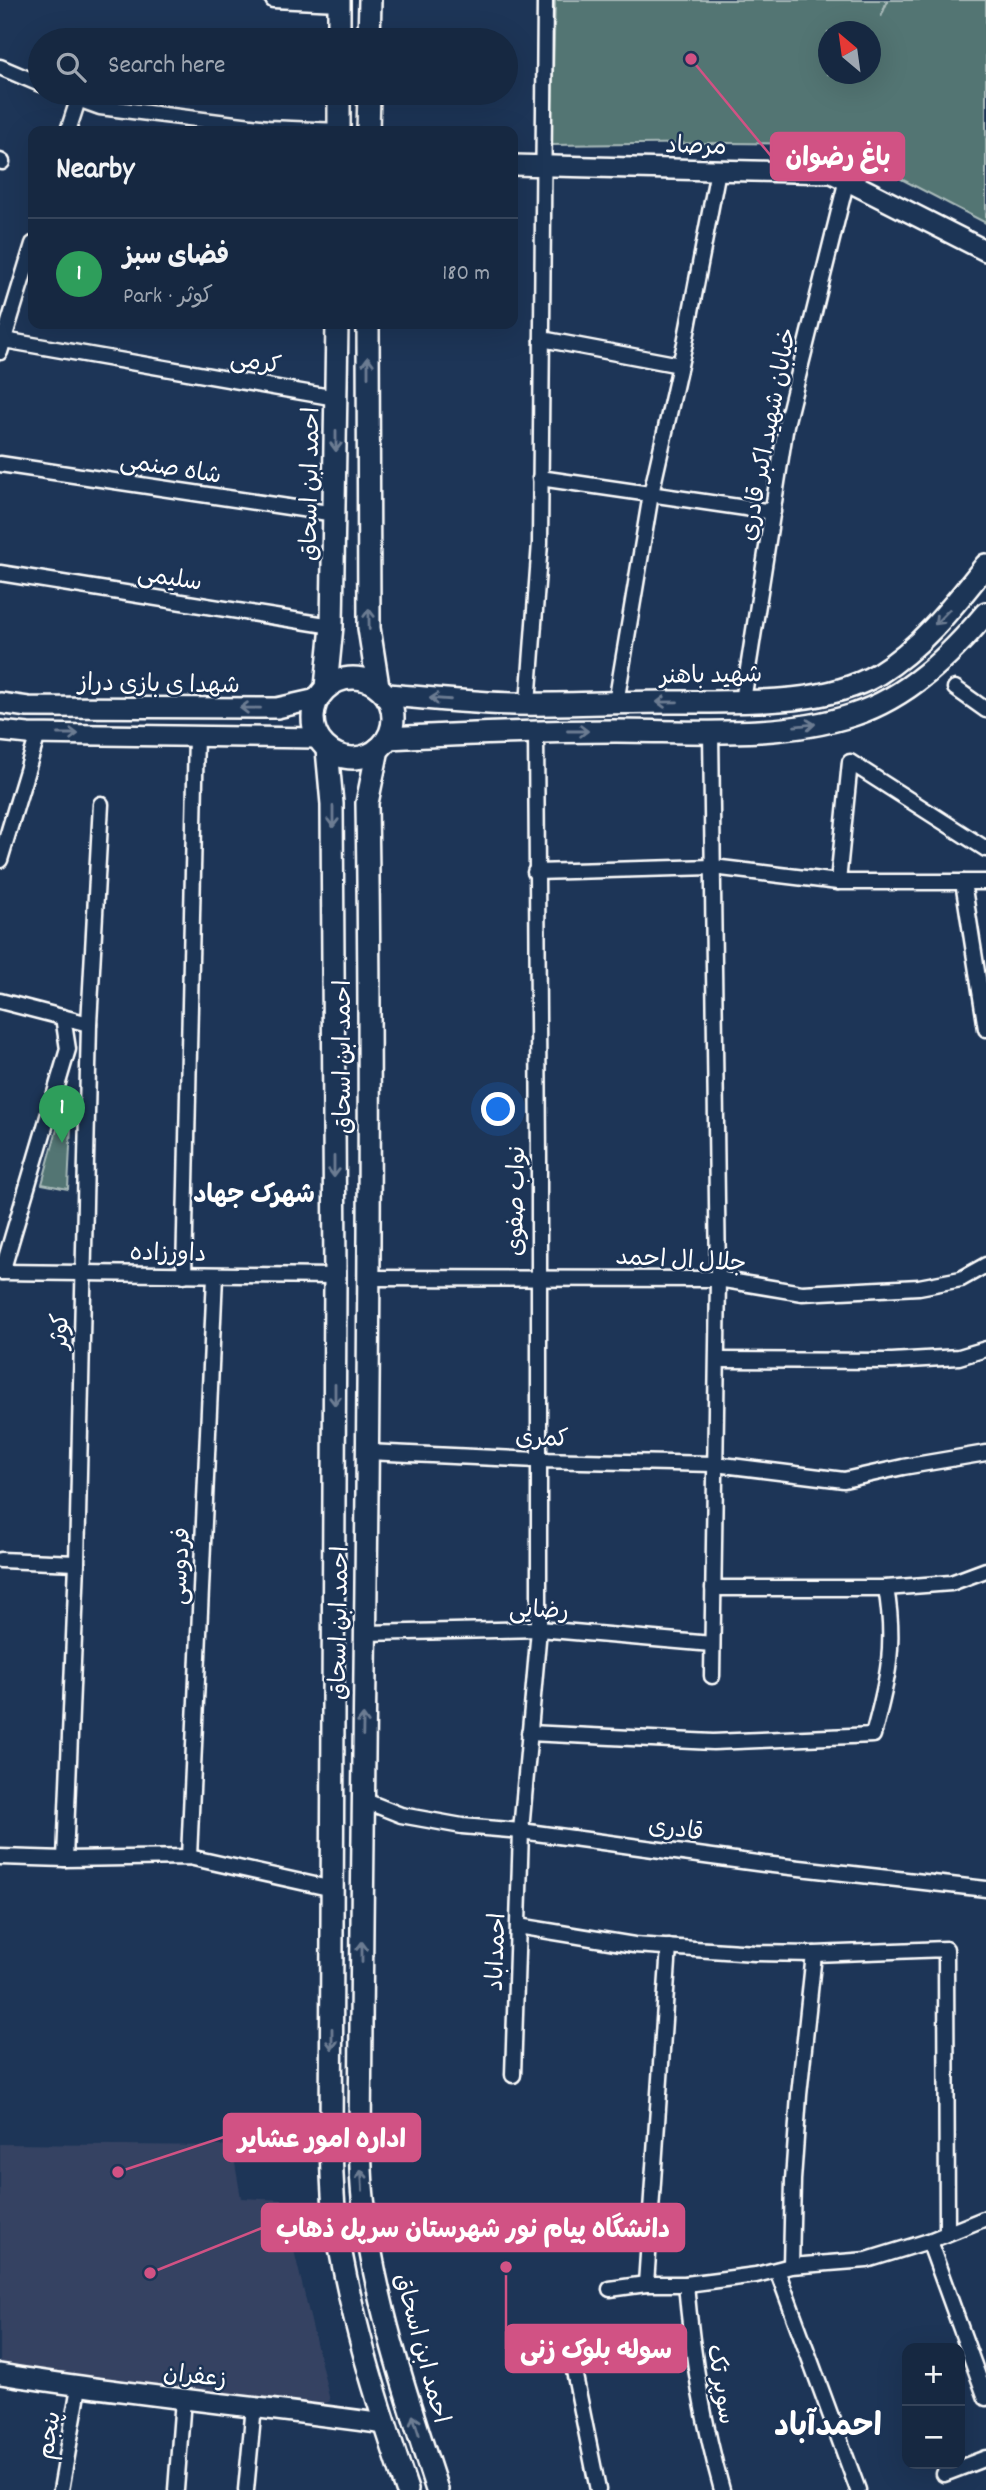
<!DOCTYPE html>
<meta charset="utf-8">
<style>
body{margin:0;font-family:Dekko,"Playpen Sans Arabic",sans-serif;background:#23344c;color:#f1f3f6}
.controls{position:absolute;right:21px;bottom:21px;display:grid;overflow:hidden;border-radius:14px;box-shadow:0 7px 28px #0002}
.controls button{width:63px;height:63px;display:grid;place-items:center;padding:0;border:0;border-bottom:2px solid #35445a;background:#162841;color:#f1f3f6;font:35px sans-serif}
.compass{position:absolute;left:818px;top:21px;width:63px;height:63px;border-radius:50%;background:#162841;box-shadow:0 7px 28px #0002;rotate:331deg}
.you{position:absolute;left:499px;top:1110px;width:24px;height:24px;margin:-18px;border:5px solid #fff;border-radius:50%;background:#1a73e8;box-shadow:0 0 0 10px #1a73e833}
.badge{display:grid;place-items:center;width:46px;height:46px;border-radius:50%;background:#d93025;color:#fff;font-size:23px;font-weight:700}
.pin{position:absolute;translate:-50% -58px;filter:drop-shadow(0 2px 4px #0008)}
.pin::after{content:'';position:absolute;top:37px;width:24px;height:21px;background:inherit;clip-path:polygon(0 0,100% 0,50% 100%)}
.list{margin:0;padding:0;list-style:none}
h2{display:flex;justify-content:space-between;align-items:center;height:91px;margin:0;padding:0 28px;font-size:30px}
h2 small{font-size:23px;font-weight:400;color:#9ea6b1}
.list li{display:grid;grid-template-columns:46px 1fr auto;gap:21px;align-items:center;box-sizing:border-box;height:112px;padding:0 28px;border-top:2px solid #35445a}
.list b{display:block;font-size:26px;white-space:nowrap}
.list p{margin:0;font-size:23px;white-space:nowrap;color:#9ea6b1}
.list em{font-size:23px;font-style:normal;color:#9ea6b1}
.icon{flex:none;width:38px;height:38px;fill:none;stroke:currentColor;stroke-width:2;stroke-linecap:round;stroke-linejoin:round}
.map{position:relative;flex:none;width:986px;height:2490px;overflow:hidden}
.search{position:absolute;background:#162841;box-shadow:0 7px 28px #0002;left:28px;top:28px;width:490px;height:77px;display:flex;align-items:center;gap:18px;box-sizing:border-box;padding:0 24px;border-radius:38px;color:#9ea6b1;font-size:26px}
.panel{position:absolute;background:#162841;box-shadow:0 7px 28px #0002;left:28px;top:126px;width:490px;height:203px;border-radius:14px}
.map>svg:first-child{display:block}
.built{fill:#344362}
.green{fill:#537473;stroke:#a9bab9;stroke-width:2;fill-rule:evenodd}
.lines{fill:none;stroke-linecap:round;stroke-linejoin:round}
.minor-casing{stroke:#fff;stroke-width:19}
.tertiary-casing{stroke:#fff;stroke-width:24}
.secondary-casing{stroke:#fff;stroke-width:26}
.minor{stroke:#1d3557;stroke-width:14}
.tertiary{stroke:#1d3557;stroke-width:19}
.secondary{stroke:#1d3557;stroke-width:21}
.oneway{stroke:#6c7c92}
.labels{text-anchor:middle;stroke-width:5;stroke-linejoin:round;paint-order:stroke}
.street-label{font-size:24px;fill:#fff;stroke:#1d3557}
.neighbourhood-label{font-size:26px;font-weight:bold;fill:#fff;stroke:#1d3557}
.district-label{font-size:32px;font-weight:bold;fill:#fff;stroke:#1d3557}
.leader{fill:none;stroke:#d15284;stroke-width:2.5}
.callout-dot{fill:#d15284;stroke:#1d3557;stroke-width:2.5}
.callout{fill:#d15284;stroke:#d15284;stroke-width:2.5}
.callout-label{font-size:26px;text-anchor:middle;font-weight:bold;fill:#fff}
</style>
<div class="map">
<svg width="986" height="2490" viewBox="0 0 986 2490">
<rect width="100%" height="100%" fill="#1d3557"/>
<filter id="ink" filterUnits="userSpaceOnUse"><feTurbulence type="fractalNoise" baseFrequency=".0143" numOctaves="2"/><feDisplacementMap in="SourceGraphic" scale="14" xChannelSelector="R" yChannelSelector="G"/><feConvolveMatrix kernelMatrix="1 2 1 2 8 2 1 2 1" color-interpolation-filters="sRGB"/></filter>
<g filter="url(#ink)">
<!-- built -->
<polygon class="built" points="0,2144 232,2146 241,2198 282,2200 330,2401 320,2407 0,2366"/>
<!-- green -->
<g class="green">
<path d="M555,0H887L881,17L888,0H986V223L834,144L725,143L551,145ZM828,32H870V74H828Z"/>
<polygon points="65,1100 72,1103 68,1189 42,1184"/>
</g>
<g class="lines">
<defs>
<g id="minor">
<polyline points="273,0 339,3"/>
<polyline points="0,67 40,84"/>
<polyline points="61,93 100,107 268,128 339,131"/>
<polyline points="68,131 78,100"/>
<polyline points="0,161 2,162"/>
<polyline points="542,339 680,365"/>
<polyline points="4,340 336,398"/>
<polyline points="0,352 33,244"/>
<polyline points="0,464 335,514"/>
<polyline points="540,478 773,512"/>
<polyline points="0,573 332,626"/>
<polyline points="955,688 986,710"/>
<polyline points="743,701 786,425 847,179"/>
<polyline points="616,703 651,494 685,343 718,170"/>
<polyline points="528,704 540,543 545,0"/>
<polyline points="711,731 718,1279 712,1676"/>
<polyline points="0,860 38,734"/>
<polyline points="535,872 713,867 838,882 986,882"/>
<polyline points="838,882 850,762 986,849"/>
<polyline points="963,882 986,1029"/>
<polyline points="0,1001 89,1024"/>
<polyline points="0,1272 335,1276"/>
<polyline points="2,1272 68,1049 63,1017"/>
<polyline points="184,1275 196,735"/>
<polyline points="369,1278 718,1279 802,1293 919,1287 961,1279 986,1265"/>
<polyline points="718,1360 892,1361 959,1357 986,1349"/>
<polyline points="367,1452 537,1460 715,1464 844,1480 903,1467 986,1453"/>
<polyline points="0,1560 77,1563"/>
<polyline points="713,1588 886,1588 951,1583 986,1570"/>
<polyline points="365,1633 539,1629 712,1644"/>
<path d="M529,1733L713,1742L873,1735C888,1680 896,1645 886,1588"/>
<polyline points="363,1800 401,1815 462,1826 521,1831 764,1864 986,1889"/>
<polyline points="0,1857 65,1859 189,1857 333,1889"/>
<polyline points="189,1857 215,1276"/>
<polyline points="65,1859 77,1563 89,1024 101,804"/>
<polyline points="518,1926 634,1945 755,1953 814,1954 946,1949 947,2233"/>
<polyline points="513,2075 521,1831 539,1629 539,1159 536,731"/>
<polyline points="929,2241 986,2398"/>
<polyline points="791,2266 793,2180 799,2095 814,1954"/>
<polyline points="777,2270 858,2490"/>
<polyline points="646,2284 669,1947"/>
<path d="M686,2284C692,2354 703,2422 722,2490"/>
<polyline points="610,2289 646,2284 686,2284 756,2275 791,2266 867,2260 929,2241 986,2218"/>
<polyline points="572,2361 598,2490"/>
<polyline points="944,2474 986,2458"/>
<polyline points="61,2490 79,2387"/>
<polyline points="176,2490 183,2399"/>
<polyline points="246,2490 254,2406"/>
</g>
<g id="tertiary">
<polyline points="513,165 832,173 986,251"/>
<polyline points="0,703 28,707 277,708 317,699"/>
<polyline points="0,731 28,734 317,738"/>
<path d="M0,2374C128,2395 257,2406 385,2424"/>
</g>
<g id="secondary">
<polyline points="339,40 339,0"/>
<polyline points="369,40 370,0"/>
<polyline points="339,131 339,93"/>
<polyline points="368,131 369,93"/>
<polyline points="368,324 369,628 378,686"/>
<circle cx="353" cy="718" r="40"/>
<polyline points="326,687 332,626 337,324"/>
<path d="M386,695C429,698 471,703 514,704C565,705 617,702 669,702C733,701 821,708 878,674C922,647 954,605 986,565"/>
<path d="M388,738C464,734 540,731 616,731C692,731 780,739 853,715C908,697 950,656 986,613"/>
<path d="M327,749L332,804L335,1276L331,2147C332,2169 332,2193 335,2216C348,2310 377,2401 407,2490"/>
<path d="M378,749L367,803C374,1250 363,1696 360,2143C361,2164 361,2185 364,2206C375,2303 407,2398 437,2490"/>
</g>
</defs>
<!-- minor casing -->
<use href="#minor" class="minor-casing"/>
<!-- tertiary casing -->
<use href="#tertiary" class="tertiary-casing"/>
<!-- secondary casing -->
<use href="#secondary" class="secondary-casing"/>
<!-- minor -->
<use href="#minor" class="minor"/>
<!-- tertiary -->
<use href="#tertiary" class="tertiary"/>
<!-- secondary -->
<use href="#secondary" class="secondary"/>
</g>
<!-- one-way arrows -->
<defs><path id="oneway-shaft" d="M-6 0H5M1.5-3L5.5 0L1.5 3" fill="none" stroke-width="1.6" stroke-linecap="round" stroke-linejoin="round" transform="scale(1.75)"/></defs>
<g class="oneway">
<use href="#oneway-shaft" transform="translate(368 367) rotate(-90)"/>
<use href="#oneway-shaft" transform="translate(336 441) rotate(90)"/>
<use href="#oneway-shaft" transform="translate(942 617) rotate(134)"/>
<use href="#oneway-shaft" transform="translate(369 619) rotate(-91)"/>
<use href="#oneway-shaft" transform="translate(440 699) rotate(-176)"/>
<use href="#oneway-shaft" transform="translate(667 702) rotate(179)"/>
<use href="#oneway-shaft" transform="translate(250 708) rotate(-179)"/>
<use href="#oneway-shaft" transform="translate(805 725) rotate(-6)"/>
<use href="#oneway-shaft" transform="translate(578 731)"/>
<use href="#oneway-shaft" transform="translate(68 734)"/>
<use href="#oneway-shaft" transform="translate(333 817) rotate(90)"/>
<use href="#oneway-shaft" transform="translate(334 1167) rotate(90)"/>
<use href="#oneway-shaft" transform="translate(335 1395) rotate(90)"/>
<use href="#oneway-shaft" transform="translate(363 1725) rotate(-89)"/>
<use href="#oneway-shaft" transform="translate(362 1952) rotate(-90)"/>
<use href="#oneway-shaft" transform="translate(332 2039) rotate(90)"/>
<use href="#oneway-shaft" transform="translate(362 2180) rotate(-93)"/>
<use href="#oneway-shaft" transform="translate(416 2425) rotate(-108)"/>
</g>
</g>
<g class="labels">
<!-- street labels -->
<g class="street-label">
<text transform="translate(696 145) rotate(2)" y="8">مرصاد</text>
<text transform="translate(256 361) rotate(10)" y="8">کرمی</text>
<text transform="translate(767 434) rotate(-79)" y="8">خیابان شهید اکبر قادری</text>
<text transform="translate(171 467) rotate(9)" y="8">شاه صنمی</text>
<text transform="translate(309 484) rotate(-89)" y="8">احمد ابن اسحاق</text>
<text transform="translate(170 577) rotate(9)" y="8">سلیمی</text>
<text transform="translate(711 674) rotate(-1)" y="8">شهید باهنر</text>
<text transform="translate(159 683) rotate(1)" y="8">شهدا ی بازی دراز</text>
<text transform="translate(342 1057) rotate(-90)" y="8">احمد ابن اسحاق</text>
<text transform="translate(515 1201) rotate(-89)" y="8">نواب صفوی</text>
<text transform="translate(168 1252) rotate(1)" y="8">داورزاده</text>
<text transform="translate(681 1259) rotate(3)" y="8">جلال ال احمد</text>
<text transform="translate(59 1331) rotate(-89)" y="8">کوثر</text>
<text transform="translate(542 1437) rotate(2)" y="8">کمری</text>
<text transform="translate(179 1566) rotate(-87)" y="8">فردوسی</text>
<text transform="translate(539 1609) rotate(2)" y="8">رضایی</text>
<text transform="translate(338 1623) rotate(-89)" y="8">احمد ابن اسحاق</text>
<text transform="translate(676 1828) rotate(8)" y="8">قادری</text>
<text transform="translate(495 1952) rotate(-88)" y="8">احمداباد</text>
<text transform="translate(423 2348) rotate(75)" y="8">احمد ابن اسحاق</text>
<text transform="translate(195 2375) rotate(6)" y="8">زعفران</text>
<text transform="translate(722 2384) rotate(81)" y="8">سوپر تک</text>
<text transform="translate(48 2435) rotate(-80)" y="8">پنجم</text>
</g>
<!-- neighbourhood labels -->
<g class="neighbourhood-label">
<text x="254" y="1202">شهرک جهاد</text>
</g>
<!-- district labels -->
<g class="district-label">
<text x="828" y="2435">احمدآباد</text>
</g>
</g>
<!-- callouts -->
<path class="leader" d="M691 59L771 156M118 2172L224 2137M150 2273L262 2228M506 2267L506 2349"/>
<g class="callout-dot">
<circle cx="691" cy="59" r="7"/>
<circle cx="118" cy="2172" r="7"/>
<circle cx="150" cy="2273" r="7"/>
<circle cx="506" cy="2267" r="7"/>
</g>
<g class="callout">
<rect x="771" y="133" width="133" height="47" rx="7"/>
<rect x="224" y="2114" width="196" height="47" rx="7"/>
<rect x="262" y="2204" width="422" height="47" rx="7"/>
<rect x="506" y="2325" width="180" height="47" rx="7"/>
</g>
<g class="callout-label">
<text x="838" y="165">باغ رضوان</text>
<text x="322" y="2147">اداره امور عشایر</text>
<text x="473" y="2237">دانشگاه پیام نور شهرستان سرپل ذهاب</text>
<text x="596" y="2358">سوله بلوک زنی</text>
</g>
</svg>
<div class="controls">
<button>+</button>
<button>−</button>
</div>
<svg class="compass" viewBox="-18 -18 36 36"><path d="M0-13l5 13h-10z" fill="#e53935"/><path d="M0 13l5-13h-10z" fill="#9ea6b1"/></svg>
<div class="you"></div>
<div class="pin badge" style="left:62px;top:1143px;background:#2e9e5b">1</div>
<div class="search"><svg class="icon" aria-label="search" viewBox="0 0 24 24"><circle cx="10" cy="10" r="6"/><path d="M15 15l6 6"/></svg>Search here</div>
<section class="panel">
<h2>Nearby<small></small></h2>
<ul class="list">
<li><span class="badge" style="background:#2e9e5b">1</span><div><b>فضای سبز</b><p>Park · کوثر</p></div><em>180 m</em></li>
</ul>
</section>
</div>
